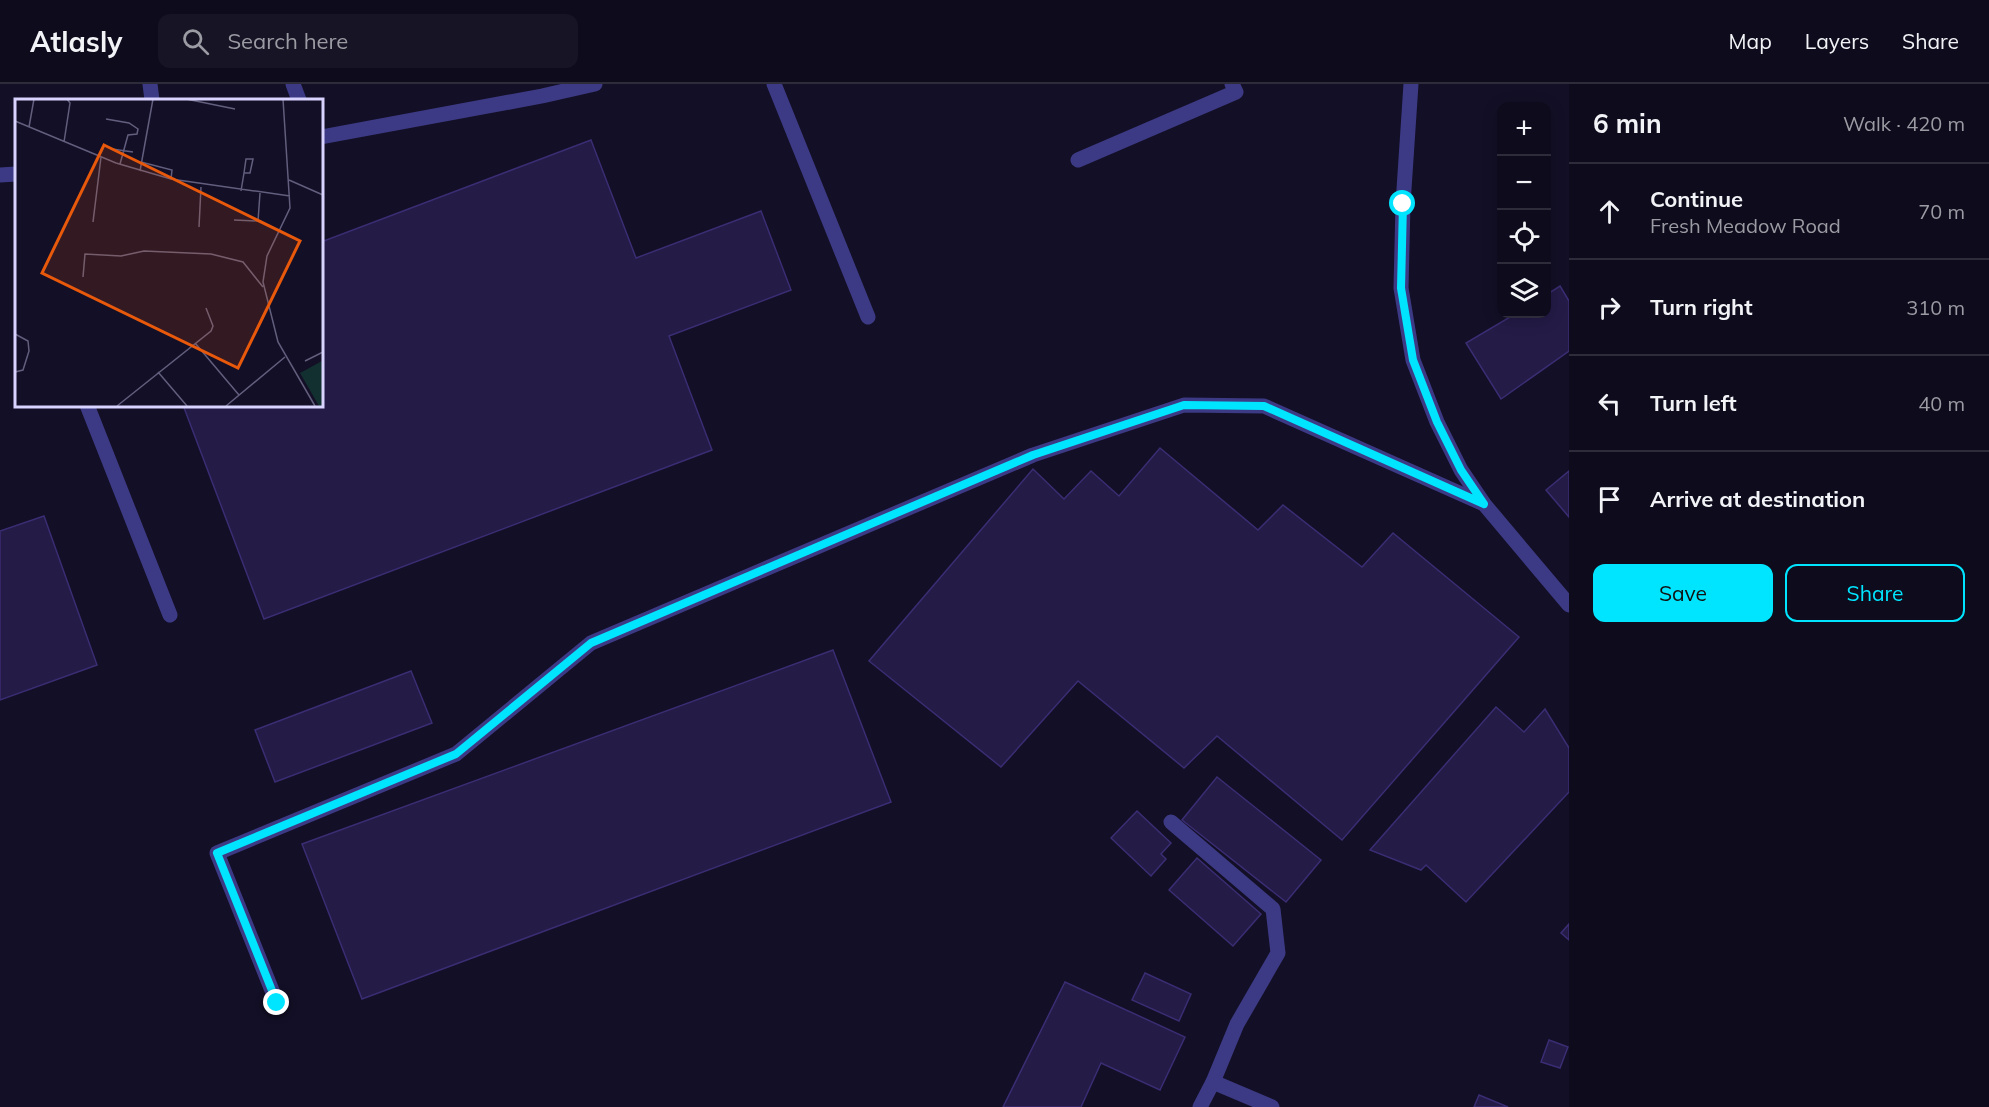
<!DOCTYPE html>
<meta charset="utf-8">
<style>
body{margin:0;font-family:Mulish,sans-serif;background:#171425;color:#f1f3f6}
.controls{position:absolute;right:18px;top:18px;display:grid;overflow:hidden;border-radius:12px;box-shadow:0 3px 15px #0003}
.controls button{width:54px;height:54px;display:grid;place-items:center;padding:0;border:0;border-bottom:2px solid #2e2b3b;background:#0e0b1c;color:#f1f3f6;font:30px sans-serif}
.stop{position:absolute;width:18px;height:18px;margin:-14px;border:4px solid #00e5ff;border-radius:50%;background:#fff}
.stop.end{background:#00e5ff;border-color:#fff;box-shadow:0 2px 6px #0008}
.list{margin:0;padding:0;list-style:none}
h2{display:flex;justify-content:space-between;align-items:center;height:78px;margin:0;padding:0 24px;font-size:26px}
h2 small{font-size:20px;font-weight:400;color:#9b9ba3}
.list li{display:grid;grid-template-columns:39px 1fr auto;gap:18px;align-items:center;box-sizing:border-box;height:96px;padding:0 24px;border-top:2px solid #2e2b3b}
.list b{display:block;font-size:22px;white-space:nowrap}
.list p{margin:0;font-size:20px;white-space:nowrap;color:#9b9ba3}
.list em{font-size:20px;font-style:normal;color:#9b9ba3}
.actions{display:flex;gap:12px;padding:18px 24px}
.actions a{flex:1;padding:14px 0;border:2px solid #00e5ff;border-radius:12px;text-align:center;font-size:21px;color:#00e5ff}
.actions .main{background:#00e5ff;color:#111}
.icon{flex:none;width:33px;height:33px;fill:none;stroke:currentColor;stroke-width:2;stroke-linecap:round;stroke-linejoin:round}
.map{position:relative;flex:none;width:1569px;height:1023px;overflow:hidden}
header{display:flex;align-items:center;gap:36px;box-sizing:border-box;height:84px;padding:0 30px;background:#0e0b1c;border-bottom:2px solid #2e2b3b}
header strong{font-size:28px}
nav{display:flex;gap:33px;margin-inline-start:auto;font-size:21px}
.search{width:420px;height:54px;background:#171425;display:flex;align-items:center;gap:15px;box-sizing:border-box;padding:0 21px;border-radius:12px;color:#9b9ba3;font-size:22px}
main{display:flex}
aside{flex:1;background:#0e0b1c}
.map>svg:first-child{display:block}
.building{fill:#241b47;stroke:#3b2d73;stroke-width:1.5}
.lines{fill:none;stroke-linecap:round;stroke-linejoin:round}
.minor{stroke:#3d3a85;stroke-width:15}
.route{stroke:#00e5ff;stroke-width:8}
.inset-road{fill:none;stroke:#625e7d;stroke-width:1.5}
.view{fill:#e8590c;fill-opacity:0.15;stroke:#e8590c;stroke-width:3}
.inset-edge{fill:none;stroke:#d9d4ff;stroke-width:3}
</style>
<header>
<strong>Atlasly</strong>
<div class="search"><svg class="icon" aria-label="search" viewBox="0 0 24 24"><circle cx="10" cy="10" r="6"/><path d="M15 15l6 6"/></svg>Search here</div>
<nav><a>Map</a><a>Layers</a><a>Share</a></nav>
</header>
<main>
<div class="map">
<svg width="1569" height="1023" viewBox="0 0 1569 1023">
<rect width="100%" height="100%" fill="#130f26"/>
<!-- building -->
<g class="building">
<polygon points="591,56 636,174 761,127 791,206 669,252 712,366 264,535 183,321 321,321 321,158"/>
<polygon points="1560,202 1569,217 1569,267 1501,315 1466,259 1515,230 1546,230 1546,211"/>
<polygon points="1160,364 1258,446 1283,421 1362,483 1393,449 1519,553 1342,756 1217,652 1184,684 1078,597 1001,683 869,577 1033,385 1064,415 1091,387 1119,412"/>
<polygon points="1569,387 1569,433 1546,406"/>
<polygon points="44,432 97,581 0,616 0,447"/>
<polygon points="833,566 891,718 362,915 302,760"/>
<polygon points="411,587 432,639 275,698 255,646"/>
<polygon points="1496,623 1524,648 1545,625 1569,664 1569,708 1466,818 1426,781 1421,786 1370,766"/>
<polygon points="1217,693 1321,776 1286,818 1182,736"/>
<polygon points="1137,727 1171,759 1161,770 1166,775 1151,792 1111,754"/>
<polygon points="1197,774 1261,830 1233,862 1169,806"/>
<polygon points="1569,840 1569,856 1561,849"/>
<polygon points="1145,889 1191,910 1179,937 1132,916"/>
<polygon points="1065,898 1185,953 1160,1006 1101,979 1081,1023 1003,1023"/>
<polygon points="1549,956 1568,963 1560,984 1541,978"/>
<polygon points="1479,1011 1508,1023 1474,1023"/>
</g>
<g class="lines">
<!-- minor -->
<g class="minor">
<polyline points="150,0 152,16"/>
<polyline points="293,0 299,16"/>
<polyline points="774,0 868,233"/>
<polyline points="1411,0 1403,120 1401,204 1413,276 1437,338 1461,386 1484,420 1569,521"/>
<polyline points="321,53 542,12 595,0"/>
<polyline points="1078,76 1236,8 1232,0"/>
<polyline points="0,91 16,90"/>
<polyline points="87,321 170,531"/>
<polyline points="1171,738 1273,825 1278,869 1237,940 1213,998 1200,1023"/>
<polyline points="277,919 217,769 456,670 591,559 1033,371 1184,321 1264,322 1484,420"/>
<polyline points="1213,998 1272,1023"/>
</g>
</g>
<g class="lines">
<!-- route -->
<polyline class="route" points="277,919 217,769 456,670 591,559 1033,371 1184,321 1264,322 1484,420 1461,386 1437,338 1413,276 1401,204 1403,120"/>
</g>
<!-- overview -->
<g transform="translate(15 15)">
<rect width="308" height="308" fill="#130f26"/>
<path d="M307,262V307H304L285,274Z" fill="#12302f"/>
<path class="inset-road" d="M171,0L220,10M268,0L275,109L252,157L248,183L263,243L300,307M91,20L114,24L123,30L122,35L113,36L105,65M0,22L101,64L156,80L275,97M14,28L19,0M49,43L55,4L52,0M97,50L118,53M126,63L157,71L156,80M125,72L138,0M274,81L308,96M226,92L229,74L231,60H238L235,74H229M219,121L243,122L245,94M78,123L86,58M184,128L186,88M68,178L70,155L106,157L129,152L196,155L228,163L248,188M0,235L13,242L14,252L8,271L0,273M180,244L224,296M290,262L308,253M143,273L172,307M102,307L196,232L198,227L191,209M211,307L270,258"/>
<path class="view" d="M89,46L285,142L223,269L27,174Z"/>
<rect width="308" height="308" class="inset-edge"/>
</g>
</svg>
<div class="controls">
<button>+</button>
<button>−</button>
<button><svg class="icon" aria-label="locate" viewBox="0 0 24 24"><circle cx="12" cy="12" r="6"/><path d="M12 2v4M12 18v4M2 12h4M18 12h4"/></svg></button>
<button><svg class="icon" aria-label="layers" viewBox="0 0 24 24"><path d="M12 4l9 5-9 5-9-5zM3 14l9 5 9-5"/></svg></button>
</div>
<div class="stop" style="left:1403px;top:120px"></div>
<div class="stop end" style="left:277px;top:919px"></div>
</div>
<aside>
<h2>6 min<small>Walk · 420 m</small></h2>
<ul class="list">
<li><svg class="icon" aria-label="ahead" viewBox="0 0 24 24"><path d="M12 20V5M6 11l6-6 6 6"/></svg><div><b>Continue</b><p>Fresh Meadow Road</p></div><em>70 m</em></li>
<li><svg class="icon" aria-label="right" viewBox="0 0 24 24"><path d="M7 20v-9h11M14 6l5 5-5 5"/></svg><div><b>Turn right</b></div><em>310 m</em></li>
<li><svg class="icon" aria-label="left" viewBox="0 0 24 24"><path d="M17 20v-9H6M10 6l-5 5 5 5"/></svg><div><b>Turn left</b></div><em>40 m</em></li>
<li><svg class="icon" aria-label="arrive" viewBox="0 0 24 24"><path d="M6 21V4h12l-3 4 3 4H6"/></svg><div><b>Arrive at destination</b></div></li>
</ul>
<div class="actions"><a class="main">Save</a><a>Share</a></div>
</aside>
</main>
